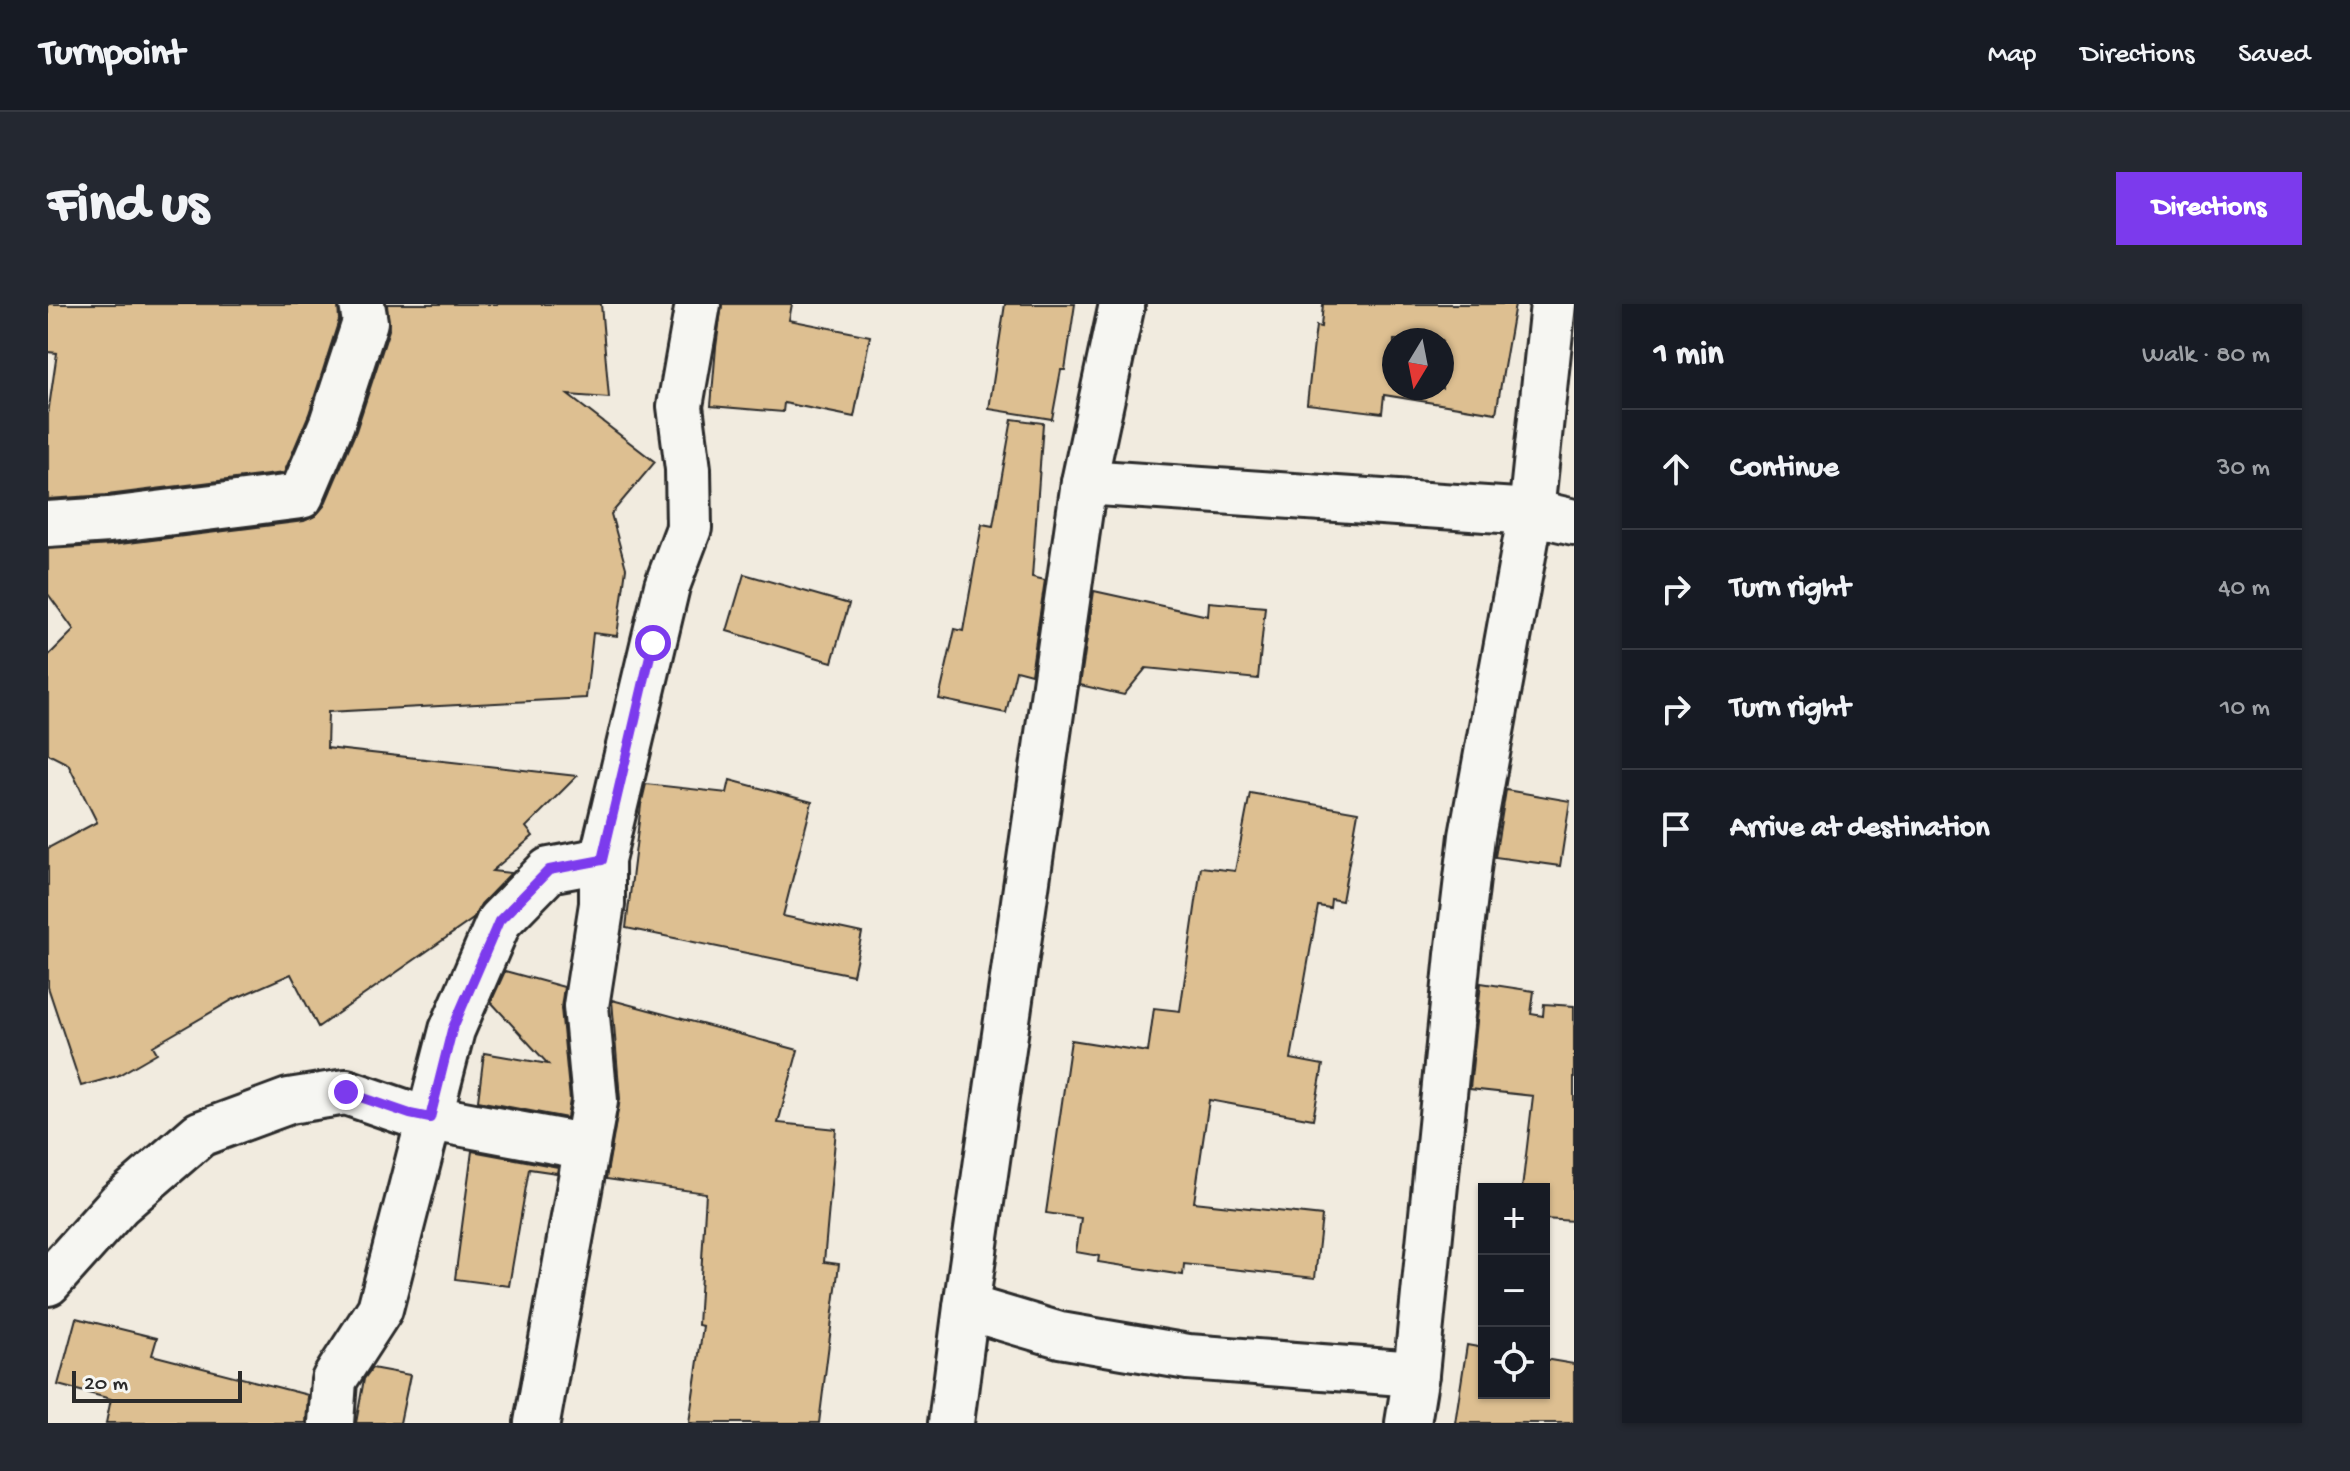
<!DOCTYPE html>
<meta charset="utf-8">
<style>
body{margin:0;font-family:"Gochi Hand",sans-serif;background:#242831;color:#f1f3f6}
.controls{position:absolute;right:24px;bottom:24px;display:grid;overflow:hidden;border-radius:0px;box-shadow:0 2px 6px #0004}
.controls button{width:72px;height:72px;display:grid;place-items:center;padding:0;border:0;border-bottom:2px solid #363941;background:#171b24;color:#f1f3f6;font:40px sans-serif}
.compass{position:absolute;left:1334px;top:24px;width:72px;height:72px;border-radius:50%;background:#171b24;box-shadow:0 2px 6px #0004;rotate:190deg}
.scale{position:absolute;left:24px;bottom:20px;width:170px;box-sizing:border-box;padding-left:8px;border:4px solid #2b2b2b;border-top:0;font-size:22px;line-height:28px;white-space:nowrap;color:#2b2b2b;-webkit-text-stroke:6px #f6f6f2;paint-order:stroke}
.stop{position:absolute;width:24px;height:24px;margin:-18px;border:6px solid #7c3aed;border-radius:50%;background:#fff}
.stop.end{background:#7c3aed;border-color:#fff;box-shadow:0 2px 8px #0008}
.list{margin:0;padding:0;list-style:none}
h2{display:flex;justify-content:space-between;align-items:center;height:104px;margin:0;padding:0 32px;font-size:34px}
h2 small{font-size:26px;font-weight:400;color:#9ea1a6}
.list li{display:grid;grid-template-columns:52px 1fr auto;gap:24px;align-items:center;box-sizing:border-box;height:120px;padding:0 32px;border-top:2px solid #363941}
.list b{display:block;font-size:30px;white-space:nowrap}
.list em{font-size:26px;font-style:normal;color:#9ea1a6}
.icon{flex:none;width:44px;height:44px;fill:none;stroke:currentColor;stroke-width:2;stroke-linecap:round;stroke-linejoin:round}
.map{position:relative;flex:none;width:1526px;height:1119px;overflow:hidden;border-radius:0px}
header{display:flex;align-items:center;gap:48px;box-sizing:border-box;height:112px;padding:0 40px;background:#171b24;border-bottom:2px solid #363941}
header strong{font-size:38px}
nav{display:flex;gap:44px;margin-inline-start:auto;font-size:28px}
.intro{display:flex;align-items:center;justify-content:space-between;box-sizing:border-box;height:192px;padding:0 48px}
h1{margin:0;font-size:56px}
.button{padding:20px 36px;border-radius:0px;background:#7c3aed;color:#fff;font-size:28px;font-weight:700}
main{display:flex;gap:48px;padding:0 48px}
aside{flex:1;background:#171b24;border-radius:0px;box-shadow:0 2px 6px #0004}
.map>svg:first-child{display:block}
.building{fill:#ddbf91;stroke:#2b2b2b;stroke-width:2;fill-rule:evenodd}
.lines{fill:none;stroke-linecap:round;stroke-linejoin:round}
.minor-casing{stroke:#2b2b2b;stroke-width:50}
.minor{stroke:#f6f6f2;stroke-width:44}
.route{stroke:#7c3aed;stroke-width:10}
</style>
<header>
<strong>Turnpoint</strong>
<nav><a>Map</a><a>Directions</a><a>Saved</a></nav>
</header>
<div class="intro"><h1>Find us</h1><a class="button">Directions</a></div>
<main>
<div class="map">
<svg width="1526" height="1119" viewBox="0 0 1526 1119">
<rect width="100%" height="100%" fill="#f1ebdf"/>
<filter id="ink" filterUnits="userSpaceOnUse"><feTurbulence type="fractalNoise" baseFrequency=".0125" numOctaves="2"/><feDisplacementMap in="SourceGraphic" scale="16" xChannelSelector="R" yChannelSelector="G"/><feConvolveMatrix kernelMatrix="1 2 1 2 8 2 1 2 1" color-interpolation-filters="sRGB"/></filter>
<g filter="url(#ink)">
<!-- building -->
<g class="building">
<polygon points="0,0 290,0 291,16 261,110 236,169 59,191 0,195 0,110 9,49 0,48"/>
<polygon points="339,0 553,0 561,94 520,91 607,158 563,210 578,264 569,332 545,329 538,394 280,408 279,444 529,472 478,523 485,532 444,567 463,569 433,600 425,615 270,723 243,670 186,695 105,742 109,749 69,772 33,782 0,683 0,544 49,518 20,460 0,450 0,352 26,326 0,290 0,245 64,241 256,217 267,212 276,202 308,127 341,26"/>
<polygon points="674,0 744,0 741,16 822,32 806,113 736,99 735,108 663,102 668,43"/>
<polygon points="957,0 1027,0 1017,66 1013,66 1004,115 941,105"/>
<path d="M1275,0H1467L1448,109L1336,91L1334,109L1259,100L1268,22L1273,23ZM1346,36H1394V84H1346Z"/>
<polygon points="964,115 995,119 984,273 997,276 983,370 968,366 958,409 891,395 907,325 915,327 934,220 945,222"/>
<polygon points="696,270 801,300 784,358 679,327"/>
<polygon points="1046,287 1160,312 1161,298 1217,303 1210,375 1098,364 1076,391 1032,381"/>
<polygon points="682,476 764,498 735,612 814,629 805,671 578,624 593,501 598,480 679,489"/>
<polygon points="1458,486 1522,497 1512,562 1447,553"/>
<polygon points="1202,489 1310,508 1294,597 1283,595 1282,604 1270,602 1243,755 1275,761 1265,815 1161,796 1146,898 1274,912 1267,974 1136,960 1135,971 1050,958 1051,952 1028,948 1033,914 998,909 1023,736 1100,748 1106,704 1132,707 1153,563 1187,567"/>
<polygon points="457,667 516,683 513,704 522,796 519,814 430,797 436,749 500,760 443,698"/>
<polygon points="1433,679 1486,687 1483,710 1495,712 1496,700 1526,702 1526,917 1496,915 1496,885 1474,885 1485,792 1422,785"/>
<polygon points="564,696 750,746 730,819 788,825 776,958 791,960 771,1119 641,1119 655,1022 650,1021 658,889 558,875 572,795"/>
<polygon points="424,847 510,863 509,869 481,865 461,982 407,975"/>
<polygon points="28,1014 109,1034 104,1051 260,1091 258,1119 58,1119 63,1095 10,1081"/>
<polygon points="1419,1041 1436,1044 1436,1089 1496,1089 1496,1055 1526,1060 1526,1119 1407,1119"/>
<polygon points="324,1064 362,1071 352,1119 308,1119 316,1075"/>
</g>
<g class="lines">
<defs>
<g id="minor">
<polyline points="1036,178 1483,208 1526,218"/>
<polyline points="0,220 61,216 253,192 284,119 317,18 314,0"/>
<polyline points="0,979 71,900 152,830 241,797 298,788 362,810 539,843"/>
<polyline points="918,1003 1012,1031 1140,1053 1368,1070"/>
<polyline points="283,1119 286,1076 332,1005 404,726 451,617 501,566 554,556"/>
<polyline points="489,1119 547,797 538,702 554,600 554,556 619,282 641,224 640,165 632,102 650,0"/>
<polyline points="903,1119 918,1003 1036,178 1074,0"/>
<polyline points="1360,1119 1368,1070 1410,651 1424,532 1483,208 1505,0"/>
</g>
</defs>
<!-- minor casing -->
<use href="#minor" class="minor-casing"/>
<!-- minor -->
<use href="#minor" class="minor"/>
</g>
</g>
<g class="lines" filter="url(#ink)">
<!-- route -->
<polyline class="route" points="298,788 362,810 382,814 404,726 451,617 501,566 554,556 605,339"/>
</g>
</svg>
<div class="controls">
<button>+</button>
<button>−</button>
<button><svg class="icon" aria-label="locate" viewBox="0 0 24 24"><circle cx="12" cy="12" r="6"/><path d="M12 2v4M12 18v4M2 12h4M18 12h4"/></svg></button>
</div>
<svg class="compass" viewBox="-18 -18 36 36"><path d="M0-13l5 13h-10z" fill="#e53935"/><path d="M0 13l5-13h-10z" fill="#9ea1a6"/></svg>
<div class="scale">20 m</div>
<div class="stop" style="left:605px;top:339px"></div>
<div class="stop end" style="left:298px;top:788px"></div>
</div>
<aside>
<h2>1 min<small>Walk · 80 m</small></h2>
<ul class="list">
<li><svg class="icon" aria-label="ahead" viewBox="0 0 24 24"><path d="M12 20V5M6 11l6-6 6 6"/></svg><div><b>Continue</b></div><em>30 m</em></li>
<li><svg class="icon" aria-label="right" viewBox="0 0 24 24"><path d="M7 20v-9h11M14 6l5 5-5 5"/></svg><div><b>Turn right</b></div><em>40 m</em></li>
<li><svg class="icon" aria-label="right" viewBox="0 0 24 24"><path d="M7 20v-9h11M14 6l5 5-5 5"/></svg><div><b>Turn right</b></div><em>10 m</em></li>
<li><svg class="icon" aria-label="arrive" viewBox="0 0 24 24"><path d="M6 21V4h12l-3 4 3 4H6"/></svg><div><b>Arrive at destination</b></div></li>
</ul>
</aside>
</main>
